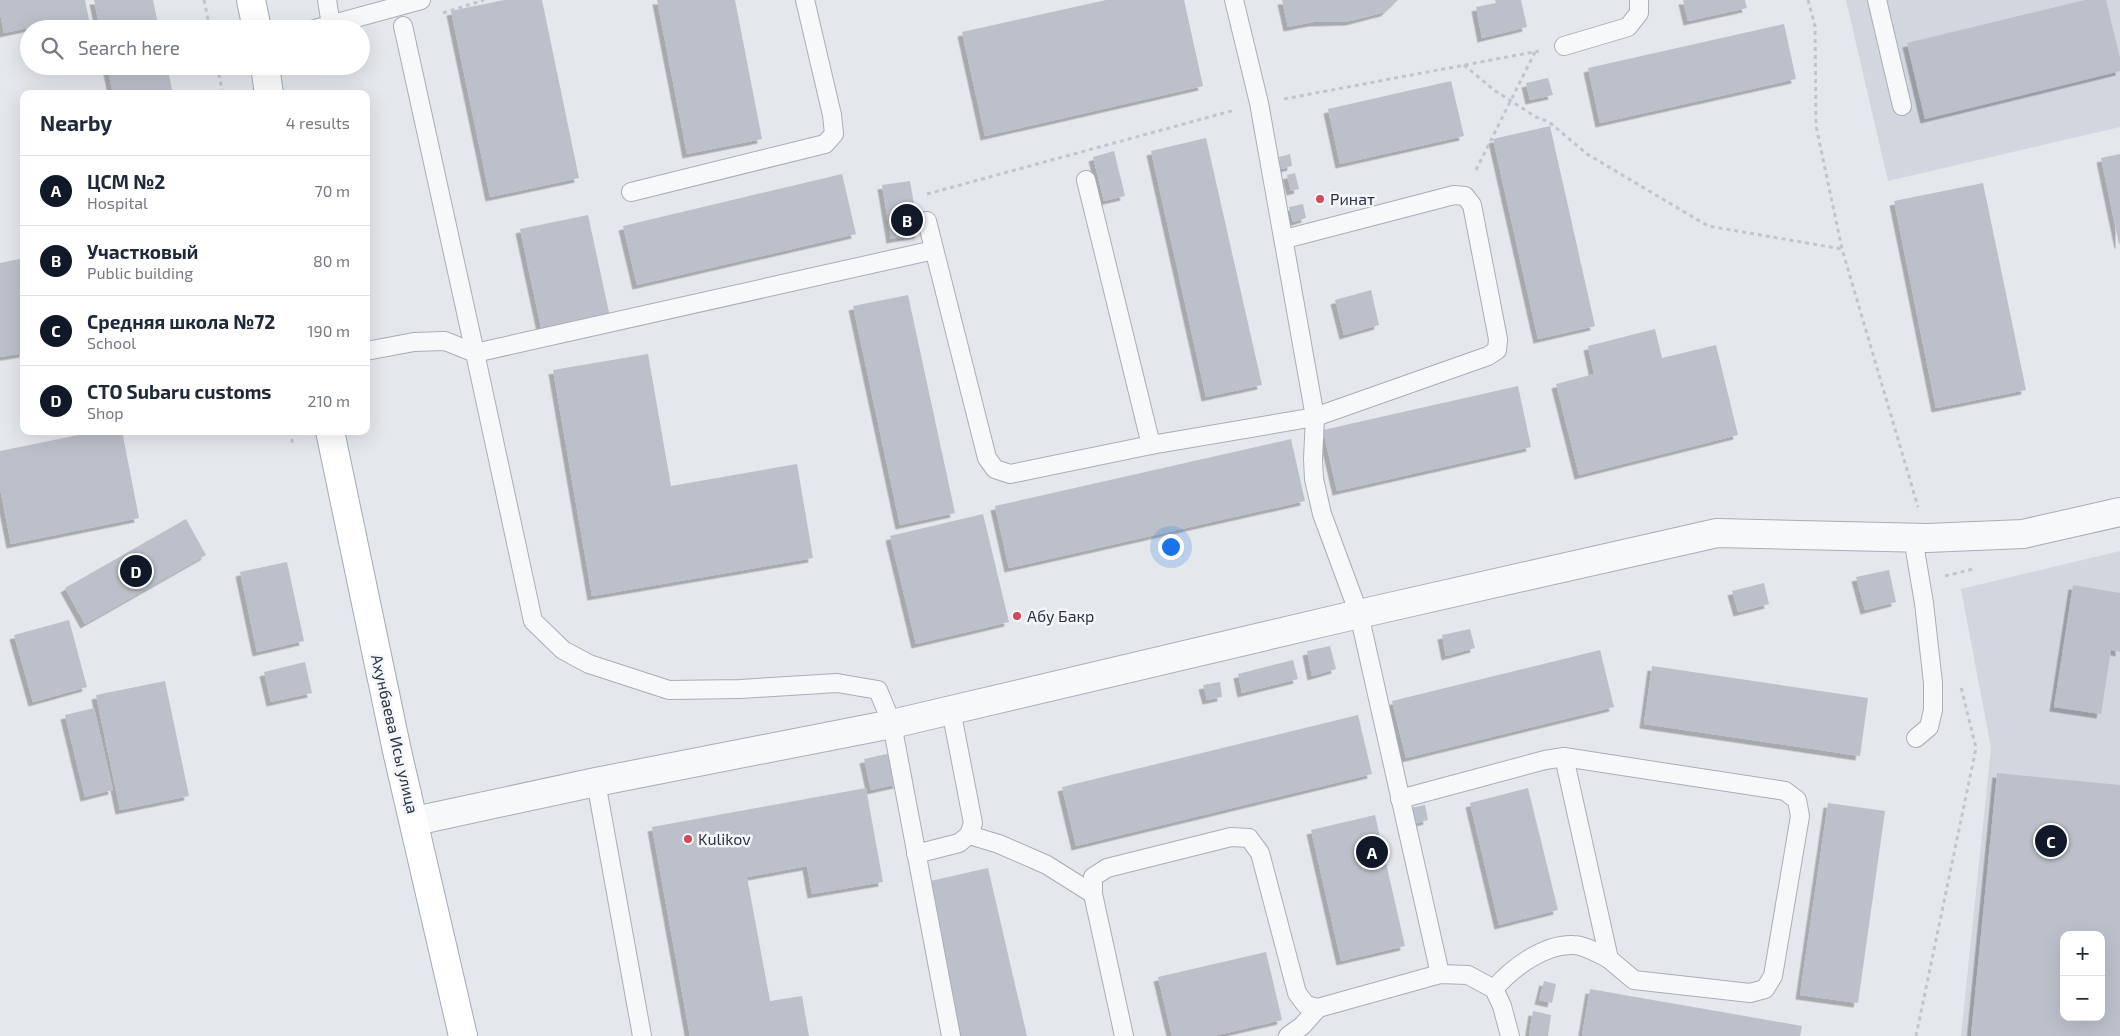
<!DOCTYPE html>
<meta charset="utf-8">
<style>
body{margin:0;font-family:"Exo 2",sans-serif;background:#f6f6f7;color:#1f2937}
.controls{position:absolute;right:15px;bottom:15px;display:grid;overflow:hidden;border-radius:10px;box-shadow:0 5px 20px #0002}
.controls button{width:45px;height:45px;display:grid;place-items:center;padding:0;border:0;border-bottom:1px solid #e0e1e3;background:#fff;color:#1f2937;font:25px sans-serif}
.you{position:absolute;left:1170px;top:546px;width:18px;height:18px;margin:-12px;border:4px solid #fff;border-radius:50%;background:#1a73e8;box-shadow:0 0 0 8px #1a73e833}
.badge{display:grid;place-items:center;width:32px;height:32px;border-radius:50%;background:#111827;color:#fff;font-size:16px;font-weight:700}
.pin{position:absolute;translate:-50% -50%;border:2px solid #fff;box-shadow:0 1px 5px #0006}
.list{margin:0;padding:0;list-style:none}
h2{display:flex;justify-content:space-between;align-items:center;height:65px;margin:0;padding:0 20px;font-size:21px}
h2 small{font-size:16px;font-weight:400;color:#747a83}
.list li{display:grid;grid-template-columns:32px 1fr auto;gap:15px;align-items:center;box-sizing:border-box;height:70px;padding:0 20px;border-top:1px solid #e0e1e3}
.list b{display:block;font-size:19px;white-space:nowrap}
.list p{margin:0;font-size:16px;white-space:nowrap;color:#747a83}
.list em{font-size:16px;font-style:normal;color:#747a83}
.icon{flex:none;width:28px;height:28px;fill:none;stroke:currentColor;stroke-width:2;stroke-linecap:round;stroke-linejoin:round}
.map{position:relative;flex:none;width:2120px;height:1036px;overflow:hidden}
.search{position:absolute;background:#fff;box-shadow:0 5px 20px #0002;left:20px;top:20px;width:350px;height:55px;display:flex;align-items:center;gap:12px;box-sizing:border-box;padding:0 18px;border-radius:28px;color:#747a83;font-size:19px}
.panel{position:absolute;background:#fff;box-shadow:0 5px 20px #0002;left:20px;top:90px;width:350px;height:345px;border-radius:10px}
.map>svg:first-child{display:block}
.built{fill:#d2d6de;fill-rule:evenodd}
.building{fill:#bbc0ca;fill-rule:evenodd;filter:url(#shadow)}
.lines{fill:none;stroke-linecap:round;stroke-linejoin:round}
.service-casing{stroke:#a9aeb7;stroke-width:20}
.minor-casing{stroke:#a9aeb7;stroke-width:30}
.primary-casing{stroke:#a3abb8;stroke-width:30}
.path{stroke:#c2c5cb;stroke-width:3;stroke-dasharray:4 4;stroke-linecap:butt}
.service{stroke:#f7f8fa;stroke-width:18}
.minor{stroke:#f7f8fa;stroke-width:28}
.primary{stroke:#fff;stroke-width:28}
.poi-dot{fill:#d1495b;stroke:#f4f6f9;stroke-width:2}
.labels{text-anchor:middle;stroke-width:5;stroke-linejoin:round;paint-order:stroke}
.poi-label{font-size:16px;fill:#2b3445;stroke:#f4f6f9;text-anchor:start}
.street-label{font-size:16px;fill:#2b3445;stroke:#f4f6f9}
</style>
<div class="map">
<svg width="2120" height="1036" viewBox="0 0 2120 1036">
<defs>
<filter id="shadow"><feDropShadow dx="-4.5" dy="4.5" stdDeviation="0" flood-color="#0004"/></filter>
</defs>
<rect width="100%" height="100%" fill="#e4e7ec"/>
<!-- built -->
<g class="built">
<polygon points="1846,0 2120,0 2120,127 1888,181"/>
<path d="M2120,551V1036H1961L1991,748L1961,589ZM2064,935H2101V1017H2064Z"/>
</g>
<!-- building -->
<g class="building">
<polygon points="0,0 85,0 91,29 43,29 42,25 4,33 0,13"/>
<polygon points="94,0 153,0 159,29 100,29"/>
<polygon points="504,0 542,0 579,178 490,197 451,11"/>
<polygon points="657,0 735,0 762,139 687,154"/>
<polygon points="1106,0 1184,0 1203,86 985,136 962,32"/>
<polygon points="1282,0 1398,0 1385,12 1350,21 1313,22 1288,27"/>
<polygon points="1495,0 1521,0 1527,27 1482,38 1476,7 1496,3"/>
<polygon points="1683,0 1745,0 1747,8 1688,21"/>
<polygon points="2085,0 2106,0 2120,58 2120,71 1925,119 1907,43"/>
<polygon points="1784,24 1796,79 1600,123 1588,68"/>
<polygon points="107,66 167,66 173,94 113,94"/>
<polygon points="1548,78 1553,95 1530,100 1526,83"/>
<polygon points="1451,81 1464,136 1340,164 1328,109"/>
<polygon points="1550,126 1595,326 1538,339 1493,139"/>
<polygon points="1206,138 1262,385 1206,397 1151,151"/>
<polygon points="1114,151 1125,196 1104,201 1093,157"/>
<polygon points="1290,154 1292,166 1281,169 1279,157"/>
<polygon points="2120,154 2120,244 2119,244 2101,158"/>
<polygon points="1295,173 1299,189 1291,191 1287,175"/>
<polygon points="842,174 856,234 637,285 623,226"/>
<polygon points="910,181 919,234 891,239 882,185"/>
<polygon points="1983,183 2026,390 1936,408 1894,201"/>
<polygon points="1303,204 1306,218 1293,222 1289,207"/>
<polygon points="588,215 610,317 542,332 520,229"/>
<polygon points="24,258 24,353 0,357 0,263"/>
<polygon points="1371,290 1379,325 1344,335 1335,300"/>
<polygon points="908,295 955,513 900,525 853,306"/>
<polygon points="1655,329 1662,358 1716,345 1738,435 1579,475 1556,384 1594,374 1588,346"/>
<polygon points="648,354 671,486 797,464 813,558 592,596 553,370"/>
<polygon points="1518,386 1531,447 1337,491 1323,430"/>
<polygon points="98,431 122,431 139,518 11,544 0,488 0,451"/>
<polygon points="1291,439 1305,501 1009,568 995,506"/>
<polygon points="983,514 1009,622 916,644 890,536"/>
<polygon points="186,519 206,555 85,624 65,588"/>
<polygon points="287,562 304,641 257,652 240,572"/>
<polygon points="1889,570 1896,602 1865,610 1856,577"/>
<polygon points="1764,583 1769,604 1738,612 1732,591"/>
<polygon points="2073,585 2120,593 2120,652 2111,650 2101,714 2054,707"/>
<polygon points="69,620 87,687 33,702 14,635"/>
<polygon points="1470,629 1475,648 1446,656 1442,635"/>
<polygon points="1330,646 1336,669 1312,676 1307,651"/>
<polygon points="1600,650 1614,707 1406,758 1392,701"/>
<polygon points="1293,660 1298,679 1242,693 1238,674"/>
<polygon points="305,662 312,693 271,702 264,672"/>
<polygon points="1652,666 1868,698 1860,756 1644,724"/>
<polygon points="165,681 189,796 120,810 96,695"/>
<polygon points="1220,682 1222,697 1207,700 1203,685"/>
<polygon points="94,708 113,790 85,797 65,715"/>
<polygon points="1358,715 1372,774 1076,846 1062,787"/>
<polygon points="891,753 898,784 871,790 864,759"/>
<path d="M1997,773L2120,785V1036H1971ZM2064,935H2101V1017H2064Z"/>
<polygon points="866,788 883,882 812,894 807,866 747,877 770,1001 802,996 809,1036 690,1036 652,827"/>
<polygon points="1528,788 1558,910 1499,925 1470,803"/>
<polygon points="1828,803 1885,811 1858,1003 1800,995"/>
<polygon points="1425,805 1428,820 1413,824 1410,808"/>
<polygon points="1375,815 1405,946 1341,961 1311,830"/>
<polygon points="988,868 1027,1036 962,1036 926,882"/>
<polygon points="1266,952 1282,1020 1213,1036 1172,1036 1158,977"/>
<polygon points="1544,981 1556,984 1552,1003 1539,1000"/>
<polygon points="1590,989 1802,1026 1800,1036 1582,1036"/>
<polygon points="1533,1011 1551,1015 1548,1036 1529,1036"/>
</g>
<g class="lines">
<defs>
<g id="service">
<polyline points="327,0 331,25"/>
<polyline points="1234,0 1259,103 1315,417 1313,459 1314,479 1322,514 1359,614 1440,974"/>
<polyline points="1877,0 1902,106"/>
<polyline points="403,26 475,353 934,250"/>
<polyline points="315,29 421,0"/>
<polyline points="1564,46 1628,27 1639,13 1639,0"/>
<polyline points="1086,180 1151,445"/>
<polyline points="631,192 825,144 834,134 832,115 805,0"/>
<polyline points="927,221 987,458 995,469 1010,474 1151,445 1315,417 1488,356 1497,350 1498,339 1472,205 1465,196 1454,195 1285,239"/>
<polyline points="366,351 414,342 445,341 475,353 533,621 563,650 589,664 669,690 740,689 837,683 878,690 892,724 951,1036"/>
<polyline points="1913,538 1924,603 1933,683 1933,710 1929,727 1916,738"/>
<polyline points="596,782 642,1036"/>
<polyline points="1400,799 1545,760 1564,757 1785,791 1797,800 1800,816 1773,976 1765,989 1750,993 1634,980 1609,959 1564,757"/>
<polyline points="969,835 999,844 1047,865 1093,894"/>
<polyline points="916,854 959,843 969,835 973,823 951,710"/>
<path d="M1494,989C1512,968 1544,944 1573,945C1585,945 1599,954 1609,959"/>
<polyline points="1124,1036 1093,894 1093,877 1107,868 1231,837 1249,838 1260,853 1297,993 1306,1005 1318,1008 1440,974 1468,975 1494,989 1502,1006 1510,1036"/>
<polyline points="1288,1036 1302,1026 1318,1008"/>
</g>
<polyline id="minor" points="415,821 596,782 892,724 1359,614 1717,533 1927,538 2023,534 2120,512"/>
<g id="primary">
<polyline points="251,0 257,29"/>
<polyline points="265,66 269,94"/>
<polyline points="330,431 397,751 463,1036"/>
</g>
</defs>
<!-- service casing -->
<use href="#service" class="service-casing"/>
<!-- minor casing -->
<use href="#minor" class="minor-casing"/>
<!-- primary casing -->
<use href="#primary" class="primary-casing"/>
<!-- path -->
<g class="path">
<polyline points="204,0 210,29"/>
<polyline points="1808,0 1815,26 1816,126 1842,249 1918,507"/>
<polyline points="443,13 484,0"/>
<polyline points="1464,65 1494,90 1536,117 1549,122 1587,154 1708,226 1842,249"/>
<polyline points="217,66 223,94"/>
<polyline points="1284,99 1539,51"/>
<polyline points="1476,170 1535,52"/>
<polyline points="927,194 1235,110"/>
<polyline points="290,431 293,445"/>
<polyline points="1945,576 1973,569"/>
<polyline points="1916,1036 1976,748 1961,687"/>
</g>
<!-- service -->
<use href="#service" class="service"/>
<!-- minor -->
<use href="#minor" class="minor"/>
<!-- primary -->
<use href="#primary" class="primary"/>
</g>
<!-- markers -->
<g class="poi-dot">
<circle cx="1320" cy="199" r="5"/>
<circle cx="1017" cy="616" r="5"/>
<circle cx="688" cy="839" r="5"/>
</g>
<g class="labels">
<!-- poi labels -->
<g class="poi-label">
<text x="1330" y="205">Ринат</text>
<text x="1027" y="622">Абу Бакр</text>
<text x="698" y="845">Kulikov</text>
</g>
<!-- street labels -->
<g class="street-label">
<text transform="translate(395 734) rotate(77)" y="6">Ахунбаева Исы улица</text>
</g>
</g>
</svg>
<div class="controls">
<button>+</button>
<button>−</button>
</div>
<div class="you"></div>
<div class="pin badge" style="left:1372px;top:852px">A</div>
<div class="pin badge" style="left:907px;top:220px">B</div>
<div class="pin badge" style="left:2051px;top:841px">C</div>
<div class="pin badge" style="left:136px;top:571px">D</div>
<div class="search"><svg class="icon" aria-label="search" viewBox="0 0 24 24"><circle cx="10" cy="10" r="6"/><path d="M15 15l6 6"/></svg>Search here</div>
<section class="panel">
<h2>Nearby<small>4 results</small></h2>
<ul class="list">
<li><span class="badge">A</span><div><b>ЦСМ №2</b><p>Hospital</p></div><em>70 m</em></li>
<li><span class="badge">B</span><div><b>Участковый</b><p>Public building</p></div><em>80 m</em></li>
<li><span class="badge">C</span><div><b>Средняя школа №72</b><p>School</p></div><em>190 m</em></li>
<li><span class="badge">D</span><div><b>СТО Subaru customs</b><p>Shop</p></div><em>210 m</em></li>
</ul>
</section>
</div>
